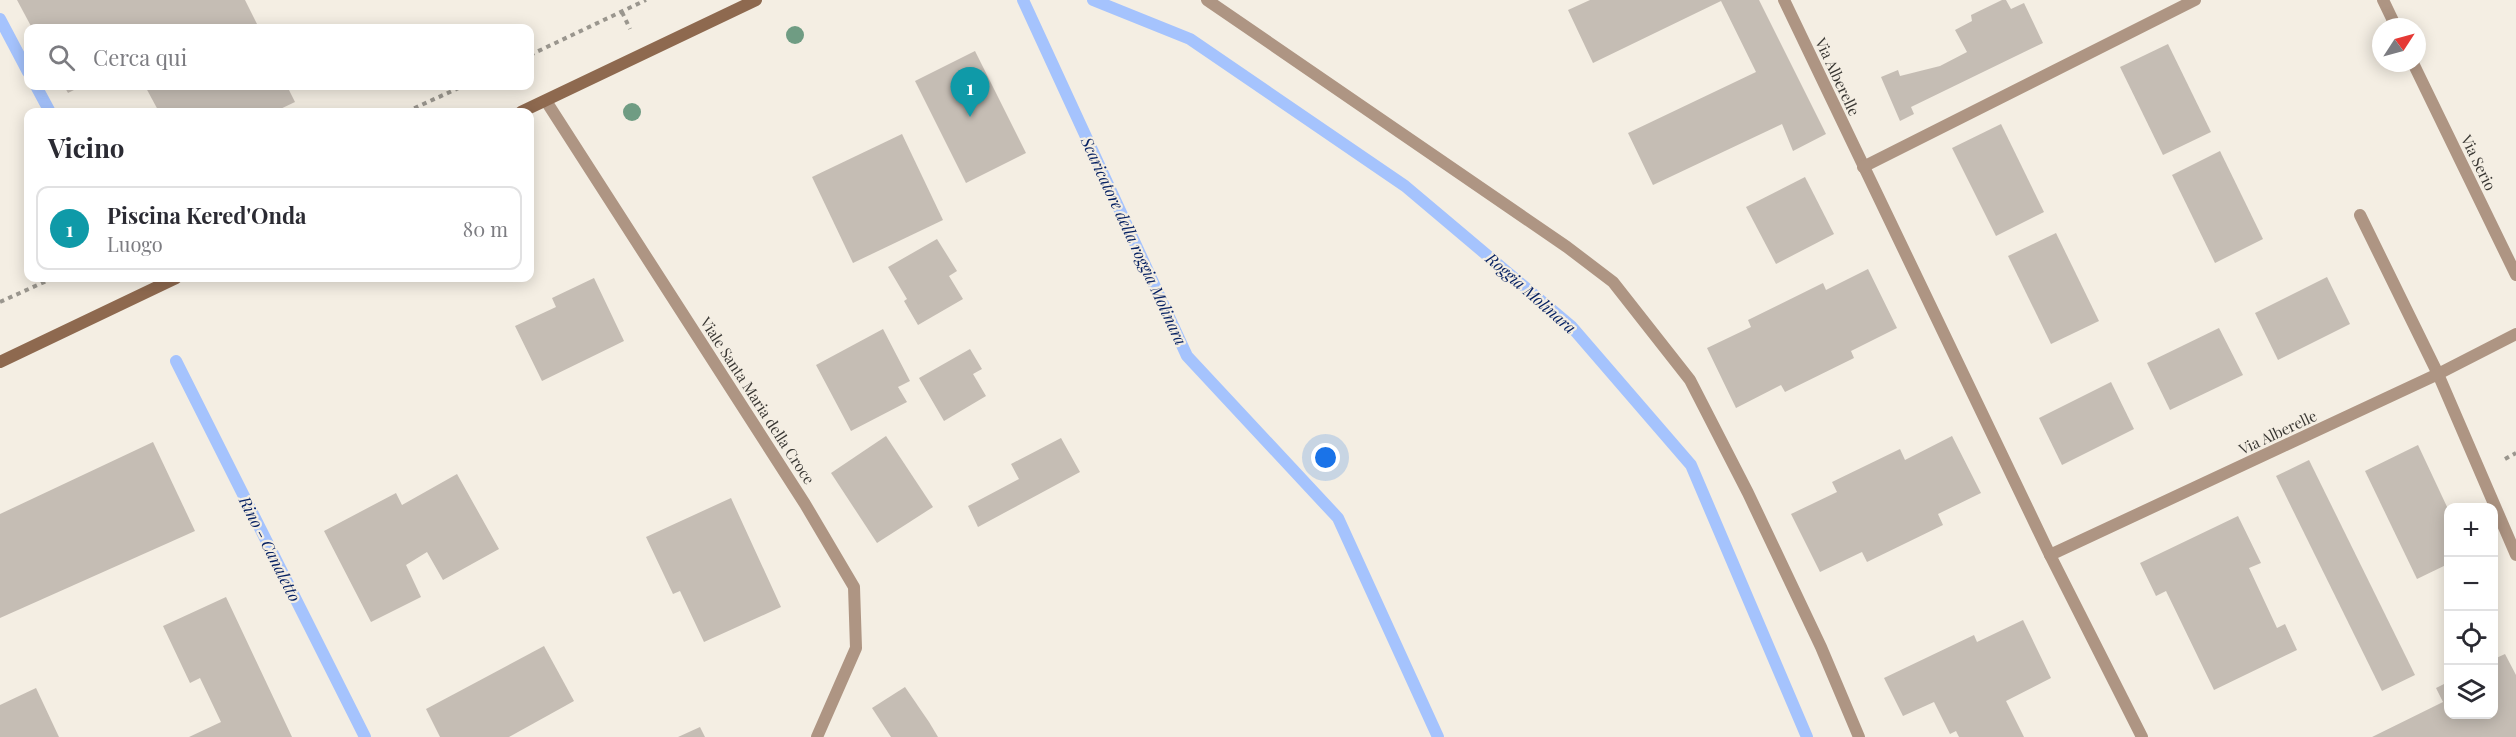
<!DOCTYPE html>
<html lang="it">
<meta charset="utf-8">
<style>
body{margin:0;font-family:"Playfair Display",serif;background:#f2f2f3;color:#2b2b33}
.controls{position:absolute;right:18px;bottom:18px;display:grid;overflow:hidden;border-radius:12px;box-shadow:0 3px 15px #0003}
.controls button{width:54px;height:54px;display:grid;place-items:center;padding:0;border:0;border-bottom:2px solid #e1e1e2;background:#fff;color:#2b2b33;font:30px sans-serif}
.compass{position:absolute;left:2372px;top:18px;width:54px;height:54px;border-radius:50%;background:#fff;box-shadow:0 3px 15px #0003;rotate:54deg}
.you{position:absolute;left:1326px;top:458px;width:21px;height:21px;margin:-15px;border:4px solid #fff;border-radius:50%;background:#1a73e8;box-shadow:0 0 0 9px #1a73e833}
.badge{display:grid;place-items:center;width:39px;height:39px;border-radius:50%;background:#216c3a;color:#fff;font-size:20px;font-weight:700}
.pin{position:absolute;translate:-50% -50px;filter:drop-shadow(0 2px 3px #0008)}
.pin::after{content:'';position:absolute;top:32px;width:21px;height:18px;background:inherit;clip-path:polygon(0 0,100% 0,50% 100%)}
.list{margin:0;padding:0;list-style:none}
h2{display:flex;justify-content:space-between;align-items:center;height:78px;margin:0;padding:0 24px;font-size:26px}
h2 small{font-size:20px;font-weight:400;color:#7c7c81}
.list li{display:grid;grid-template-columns:39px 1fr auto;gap:18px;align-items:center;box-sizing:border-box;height:84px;margin:0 12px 12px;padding:0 12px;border:2px solid #e1e1e2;border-radius:12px}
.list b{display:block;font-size:22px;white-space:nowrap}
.list p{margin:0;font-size:20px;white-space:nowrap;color:#7c7c81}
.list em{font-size:20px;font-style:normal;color:#7c7c81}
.icon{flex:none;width:33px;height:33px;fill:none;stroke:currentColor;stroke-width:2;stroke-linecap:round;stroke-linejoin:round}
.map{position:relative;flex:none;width:2516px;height:737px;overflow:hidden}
.search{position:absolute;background:#fff;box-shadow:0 3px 15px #0003;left:24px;top:24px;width:510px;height:66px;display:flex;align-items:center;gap:15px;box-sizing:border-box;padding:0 21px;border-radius:12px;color:#7c7c81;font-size:22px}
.panel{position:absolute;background:#fff;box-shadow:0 3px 15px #0003;left:24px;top:108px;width:510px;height:174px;border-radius:12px}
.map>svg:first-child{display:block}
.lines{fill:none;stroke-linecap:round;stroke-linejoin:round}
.stream{stroke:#a5c3fd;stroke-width:12}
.building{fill:#c5bdb4}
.path{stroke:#9a968e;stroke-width:4;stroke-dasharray:4.5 4.5;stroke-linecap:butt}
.service{stroke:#ae9583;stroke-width:12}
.minor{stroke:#ae9583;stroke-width:12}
.secondary{stroke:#8e694f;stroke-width:12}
.tree{fill:#6f9c83}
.labels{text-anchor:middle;stroke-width:4.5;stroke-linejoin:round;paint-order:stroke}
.street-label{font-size:15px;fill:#393733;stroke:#f4eee3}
.water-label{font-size:16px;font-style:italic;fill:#072263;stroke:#f4eee3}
</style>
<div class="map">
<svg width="2516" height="737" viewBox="0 0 2516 737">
<rect width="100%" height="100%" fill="#f4eee3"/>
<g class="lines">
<!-- stream -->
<g class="stream">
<polyline points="1023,0 1187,356 1338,518 1438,737"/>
<polyline points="1093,0 1190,39 1405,186 1571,326 1691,465 1807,737"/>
<polyline points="0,19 28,72"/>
<polyline points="36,86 50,112"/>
<polyline points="176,361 365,737"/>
</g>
</g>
<!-- building -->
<g class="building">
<polygon points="17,0 245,0 259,28 32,28"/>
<polygon points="1590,0 1759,0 1826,134 1793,151 1782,124 1653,185 1628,133 1756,72 1721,1 1593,63 1568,10"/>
<polygon points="2002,0 2006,0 2011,9 2024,3 2043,43 1911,107 1914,114 1900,121 1881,77 1898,70 1900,76 1940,66 1967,52 1955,30 1972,21 1971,15"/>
<polygon points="2168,44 2211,132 2163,155 2120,67"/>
<polygon points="975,51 1026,153 966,183 915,81"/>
<polygon points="64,86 82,86 68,93"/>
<polygon points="145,86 287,86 295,102 274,112 159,112"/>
<polygon points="2001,124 2044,212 1996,236 1952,148"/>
<polygon points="902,134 943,220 853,263 812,177"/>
<polygon points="2220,151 2263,239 2215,263 2172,175"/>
<polygon points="1805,177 1834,234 1776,264 1746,207"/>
<polygon points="2056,233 2099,321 2051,344 2008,256"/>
<polygon points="937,239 957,271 949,276 963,299 918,325 904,301 907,299 888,267"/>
<polygon points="1868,269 1897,328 1851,351 1854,358 1785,392 1781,385 1736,408 1707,348 1751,327 1748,320 1823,283 1826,290"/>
<polygon points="2327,277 2350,324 2278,360 2255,313"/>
<polygon points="594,278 624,341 542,381 515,326 556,307 552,298"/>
<polygon points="2219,328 2243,375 2170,410 2147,363"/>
<polygon points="883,329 910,381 898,387 907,402 851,431 816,365"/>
<polygon points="970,349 982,369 973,374 986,396 944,421 919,378"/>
<polygon points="2111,382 2134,429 2062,465 2039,418"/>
<polygon points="886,436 933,507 877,543 831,473"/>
<polygon points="1952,436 1981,493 1938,514 1943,525 1867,562 1862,552 1820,572 1791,514 1837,492 1832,482 1900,449 1905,460"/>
<polygon points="1061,438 1080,472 978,527 968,506 1019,479 1011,464"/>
<polygon points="153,442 195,531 0,618 0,514"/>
<polygon points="2418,445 2448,509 2448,564 2417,579 2365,471"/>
<polygon points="2309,460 2415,675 2382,691 2276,476"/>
<polygon points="457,474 499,549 443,580 427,552 406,565 421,597 371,622 324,531 396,493 402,505"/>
<polygon points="731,498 781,607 704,642 680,591 673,594 646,537"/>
<polygon points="2238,516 2261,563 2249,568 2277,628 2285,624 2297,650 2214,690 2166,591 2156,596 2140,563"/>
<polygon points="226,597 292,737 189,737 221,722 200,678 190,683 163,626"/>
<polygon points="2023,620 2051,678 2006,701 2024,737 1959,737 1956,731 1950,734 1934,702 1903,716 1884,678 1974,635 1977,642"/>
<polygon points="544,646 574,701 509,737 440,737 426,709"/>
<polygon points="2505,654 2516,675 2516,737 2372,737 2443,702 2436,688 2448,682 2448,714 2494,714 2494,659"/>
<polygon points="905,687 929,722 938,737 891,737 872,708"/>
<polygon points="36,688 59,737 0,737 0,705"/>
<polygon points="700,727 705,737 678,737"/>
</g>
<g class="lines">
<!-- path -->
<g class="path">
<polyline points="622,12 630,29"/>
<polyline points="530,55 646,0"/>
<polyline points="406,112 463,86"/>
<polyline points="0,302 53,278"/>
<polyline points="2505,459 2516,453"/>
</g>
<!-- service -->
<polyline class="service" points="2360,215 2438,374 2516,555"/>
<!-- minor -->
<g class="minor">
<polyline points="1207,0 1567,247 1613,282 1690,380 1748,493 1821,647 1859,737"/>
<polyline points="1784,0 2050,555 2142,737"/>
<polyline points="2383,0 2396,27"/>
<polyline points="2413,63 2516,275"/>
<polyline points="546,101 805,504 854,587 856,648 817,737"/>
<polyline points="1863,167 2195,0"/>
<polyline points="2050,555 2438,374 2516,334"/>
</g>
<!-- secondary -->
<g class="secondary">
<polyline points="521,112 756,0"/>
<polyline points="0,362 176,278"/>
</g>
</g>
<!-- trees -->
<g class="tree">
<circle cx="795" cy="35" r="9"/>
<circle cx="632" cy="112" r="9"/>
</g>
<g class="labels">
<!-- street labels -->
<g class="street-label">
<text transform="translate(1837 77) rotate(65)" y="5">Via Alberelle</text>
<text transform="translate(2478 163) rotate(64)" y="5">Via Serio</text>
<text transform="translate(757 401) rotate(57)" y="5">Viale Santa Maria della Croce</text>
<text transform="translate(2278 433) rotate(-25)" y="5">Via Alberelle</text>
</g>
<!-- water labels -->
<g class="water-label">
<text transform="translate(1134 241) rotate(65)" y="6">Scaricatore della roggia Molinara</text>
<text transform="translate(1531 293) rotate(41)" y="6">Roggia Molinara</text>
<text transform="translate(270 549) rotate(63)" y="6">Rino - Canaletto</text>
</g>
</g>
</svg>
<div class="controls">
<button>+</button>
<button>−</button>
<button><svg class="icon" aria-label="locate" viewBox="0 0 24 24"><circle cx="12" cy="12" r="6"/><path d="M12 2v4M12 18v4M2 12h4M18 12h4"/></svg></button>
<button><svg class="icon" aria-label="layers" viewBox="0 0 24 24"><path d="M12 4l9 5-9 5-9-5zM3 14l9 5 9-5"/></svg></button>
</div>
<svg class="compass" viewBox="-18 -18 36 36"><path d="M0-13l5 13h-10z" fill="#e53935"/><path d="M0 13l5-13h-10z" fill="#7c7c81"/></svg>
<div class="you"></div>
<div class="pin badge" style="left:970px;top:117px;background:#0f9aa8">1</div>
<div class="search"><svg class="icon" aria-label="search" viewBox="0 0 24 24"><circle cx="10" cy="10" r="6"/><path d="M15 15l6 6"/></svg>Cerca qui</div>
<section class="panel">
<h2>Vicino<small></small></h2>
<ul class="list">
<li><span class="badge" style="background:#0f9aa8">1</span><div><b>Piscina Kered'Onda</b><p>Luogo</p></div><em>80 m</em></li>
</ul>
</section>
</div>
